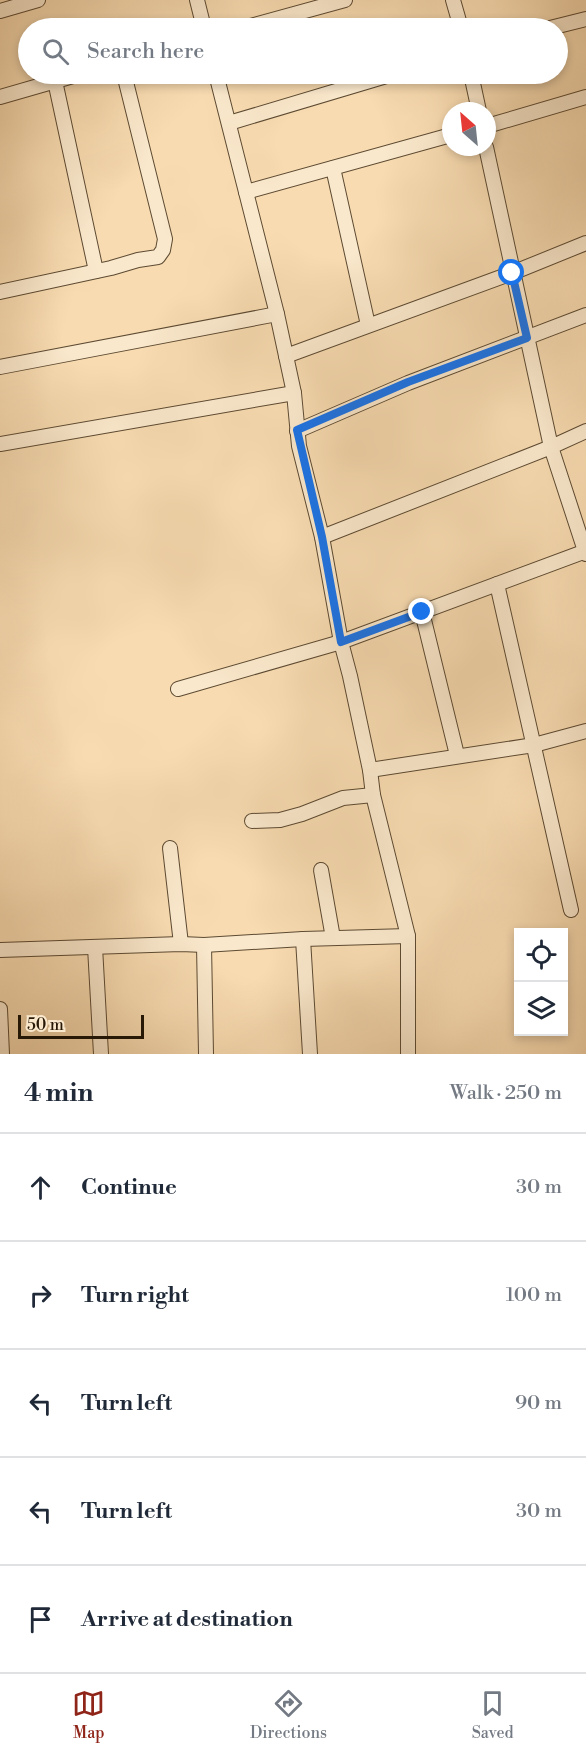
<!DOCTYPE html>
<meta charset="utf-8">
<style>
body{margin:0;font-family:"Libre Bodoni",serif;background:#f6f6f7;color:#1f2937}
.controls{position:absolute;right:18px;bottom:18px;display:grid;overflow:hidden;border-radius:0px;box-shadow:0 3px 9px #0003}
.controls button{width:54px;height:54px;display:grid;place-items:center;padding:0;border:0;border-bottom:2px solid #e0e1e3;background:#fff;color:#1f2937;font:30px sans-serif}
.compass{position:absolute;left:442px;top:102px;width:54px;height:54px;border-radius:50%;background:#fff;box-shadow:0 3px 9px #0003;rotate:333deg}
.scale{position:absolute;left:18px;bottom:15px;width:126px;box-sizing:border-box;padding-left:6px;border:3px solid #281907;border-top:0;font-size:16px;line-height:21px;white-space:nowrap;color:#281907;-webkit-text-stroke:4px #fae8cc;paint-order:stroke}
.stop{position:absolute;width:18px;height:18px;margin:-14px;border:4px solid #1a73e8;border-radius:50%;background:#fff}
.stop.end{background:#1a73e8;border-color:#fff;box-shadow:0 2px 6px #0008}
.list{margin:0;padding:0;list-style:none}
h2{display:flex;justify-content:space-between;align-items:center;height:78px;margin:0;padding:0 24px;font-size:26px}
h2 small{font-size:20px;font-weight:400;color:#747a83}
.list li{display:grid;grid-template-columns:39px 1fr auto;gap:18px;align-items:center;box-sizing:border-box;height:108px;padding:0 24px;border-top:2px solid #e0e1e3}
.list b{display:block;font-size:22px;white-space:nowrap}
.list em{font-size:20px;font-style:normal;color:#747a83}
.icon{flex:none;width:33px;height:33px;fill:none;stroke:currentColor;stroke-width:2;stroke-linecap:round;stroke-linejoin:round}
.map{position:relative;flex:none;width:586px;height:1054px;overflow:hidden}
.search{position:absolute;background:#fff;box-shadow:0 3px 9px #0003;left:18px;right:18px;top:18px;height:66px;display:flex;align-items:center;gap:15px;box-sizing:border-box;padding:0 21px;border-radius:33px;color:#747a83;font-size:22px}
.sheet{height:618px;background:#fff}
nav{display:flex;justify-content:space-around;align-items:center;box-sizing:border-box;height:84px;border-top:2px solid #e0e1e3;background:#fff;font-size:16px;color:#747a83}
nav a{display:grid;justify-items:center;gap:3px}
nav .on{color:#8f2418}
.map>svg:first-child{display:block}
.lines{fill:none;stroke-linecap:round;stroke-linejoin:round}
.minor-casing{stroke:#5c4a32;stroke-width:16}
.minor{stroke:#fae8cc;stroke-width:14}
.route{stroke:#1a73e8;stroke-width:8}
</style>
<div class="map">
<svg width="586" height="1054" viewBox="0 0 586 1054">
<rect width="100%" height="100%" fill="#f8dbb1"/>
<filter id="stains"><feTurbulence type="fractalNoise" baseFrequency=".00333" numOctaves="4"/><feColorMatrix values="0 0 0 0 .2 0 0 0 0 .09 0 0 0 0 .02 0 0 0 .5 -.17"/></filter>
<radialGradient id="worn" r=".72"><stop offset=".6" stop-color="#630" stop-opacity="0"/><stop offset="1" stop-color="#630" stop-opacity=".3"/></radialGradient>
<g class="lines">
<defs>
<g id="minor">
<polyline points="197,0 204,28"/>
<polyline points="453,0 461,28"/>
<polyline points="0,11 38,0"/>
<polyline points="243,28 345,0"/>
<polyline points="550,28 586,19"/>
<polyline points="216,74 277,314 294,393 299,446 322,537 341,642 350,676 370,770 373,795 408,936 408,1054"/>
<polyline points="471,74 479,111"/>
<polyline points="55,81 96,271"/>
<polyline points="0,97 80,74"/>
<polyline points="229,123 393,74"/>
<polyline points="487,126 586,97"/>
<polyline points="486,147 551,447 586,554"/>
<polyline points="333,168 368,325"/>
<polyline points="246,192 451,135"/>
<polyline points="0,292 111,268 138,260 158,257 163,250 165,239 124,74"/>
<polyline points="286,356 512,273 586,243"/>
<polyline points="0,367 277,314"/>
<polyline points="297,431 408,383 586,315"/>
<polyline points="0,444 294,393"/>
<polyline points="322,537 551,447 586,431"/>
<polyline points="497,584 571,910"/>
<polyline points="422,612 457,755"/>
<polyline points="178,689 341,642 586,551"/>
<polyline points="370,770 534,745 586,731"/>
<polyline points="252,821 280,820 302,814 343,798 373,795"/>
<polyline points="170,848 181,944"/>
<polyline points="321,870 333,938"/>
<polyline points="303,939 310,1054"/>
<polyline points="204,945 206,1054"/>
<polyline points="95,947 101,1054"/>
<polyline points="0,950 181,944 204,945 303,939 408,936"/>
<polyline points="0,1009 2,1054"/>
</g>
</defs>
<!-- minor casing -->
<use href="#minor" class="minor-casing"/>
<!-- minor -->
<use href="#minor" class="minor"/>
</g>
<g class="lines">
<!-- route -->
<polyline class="route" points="422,612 341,642 322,537 297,430 408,382 527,338 512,273"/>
</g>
<rect width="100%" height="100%" filter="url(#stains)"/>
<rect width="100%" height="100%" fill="url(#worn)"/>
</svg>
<div class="controls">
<button><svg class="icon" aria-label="locate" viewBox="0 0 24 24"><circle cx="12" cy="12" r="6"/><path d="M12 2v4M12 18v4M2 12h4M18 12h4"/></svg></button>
<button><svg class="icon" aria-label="layers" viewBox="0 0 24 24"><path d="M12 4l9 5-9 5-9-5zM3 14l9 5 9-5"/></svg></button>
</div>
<svg class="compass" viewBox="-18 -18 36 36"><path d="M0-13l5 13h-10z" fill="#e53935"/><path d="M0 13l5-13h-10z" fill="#747a83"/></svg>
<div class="scale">50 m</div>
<div class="stop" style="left:512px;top:273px"></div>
<div class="stop end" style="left:422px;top:612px"></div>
<div class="search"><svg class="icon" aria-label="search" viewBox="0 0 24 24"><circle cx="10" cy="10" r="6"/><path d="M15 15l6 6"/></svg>Search here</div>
</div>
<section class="sheet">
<h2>4 min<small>Walk · 250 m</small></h2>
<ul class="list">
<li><svg class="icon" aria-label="ahead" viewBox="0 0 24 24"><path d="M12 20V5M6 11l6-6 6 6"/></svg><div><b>Continue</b></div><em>30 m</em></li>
<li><svg class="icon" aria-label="right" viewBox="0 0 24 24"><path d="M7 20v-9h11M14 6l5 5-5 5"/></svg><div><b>Turn right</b></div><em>100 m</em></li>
<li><svg class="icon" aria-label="left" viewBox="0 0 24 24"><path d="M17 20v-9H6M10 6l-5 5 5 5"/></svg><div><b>Turn left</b></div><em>90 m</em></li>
<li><svg class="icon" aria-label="left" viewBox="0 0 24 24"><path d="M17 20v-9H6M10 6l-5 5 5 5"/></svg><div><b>Turn left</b></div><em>30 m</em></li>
<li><svg class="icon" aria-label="arrive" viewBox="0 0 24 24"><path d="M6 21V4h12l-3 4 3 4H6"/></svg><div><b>Arrive at destination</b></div></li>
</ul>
</section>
<nav>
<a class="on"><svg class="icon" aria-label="map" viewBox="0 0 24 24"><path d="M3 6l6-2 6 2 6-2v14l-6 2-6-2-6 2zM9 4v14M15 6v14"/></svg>Map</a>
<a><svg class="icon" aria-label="directions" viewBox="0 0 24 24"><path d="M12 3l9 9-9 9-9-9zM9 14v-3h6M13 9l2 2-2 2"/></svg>Directions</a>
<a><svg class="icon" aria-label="saved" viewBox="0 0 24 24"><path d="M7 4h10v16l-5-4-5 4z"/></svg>Saved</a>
</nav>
